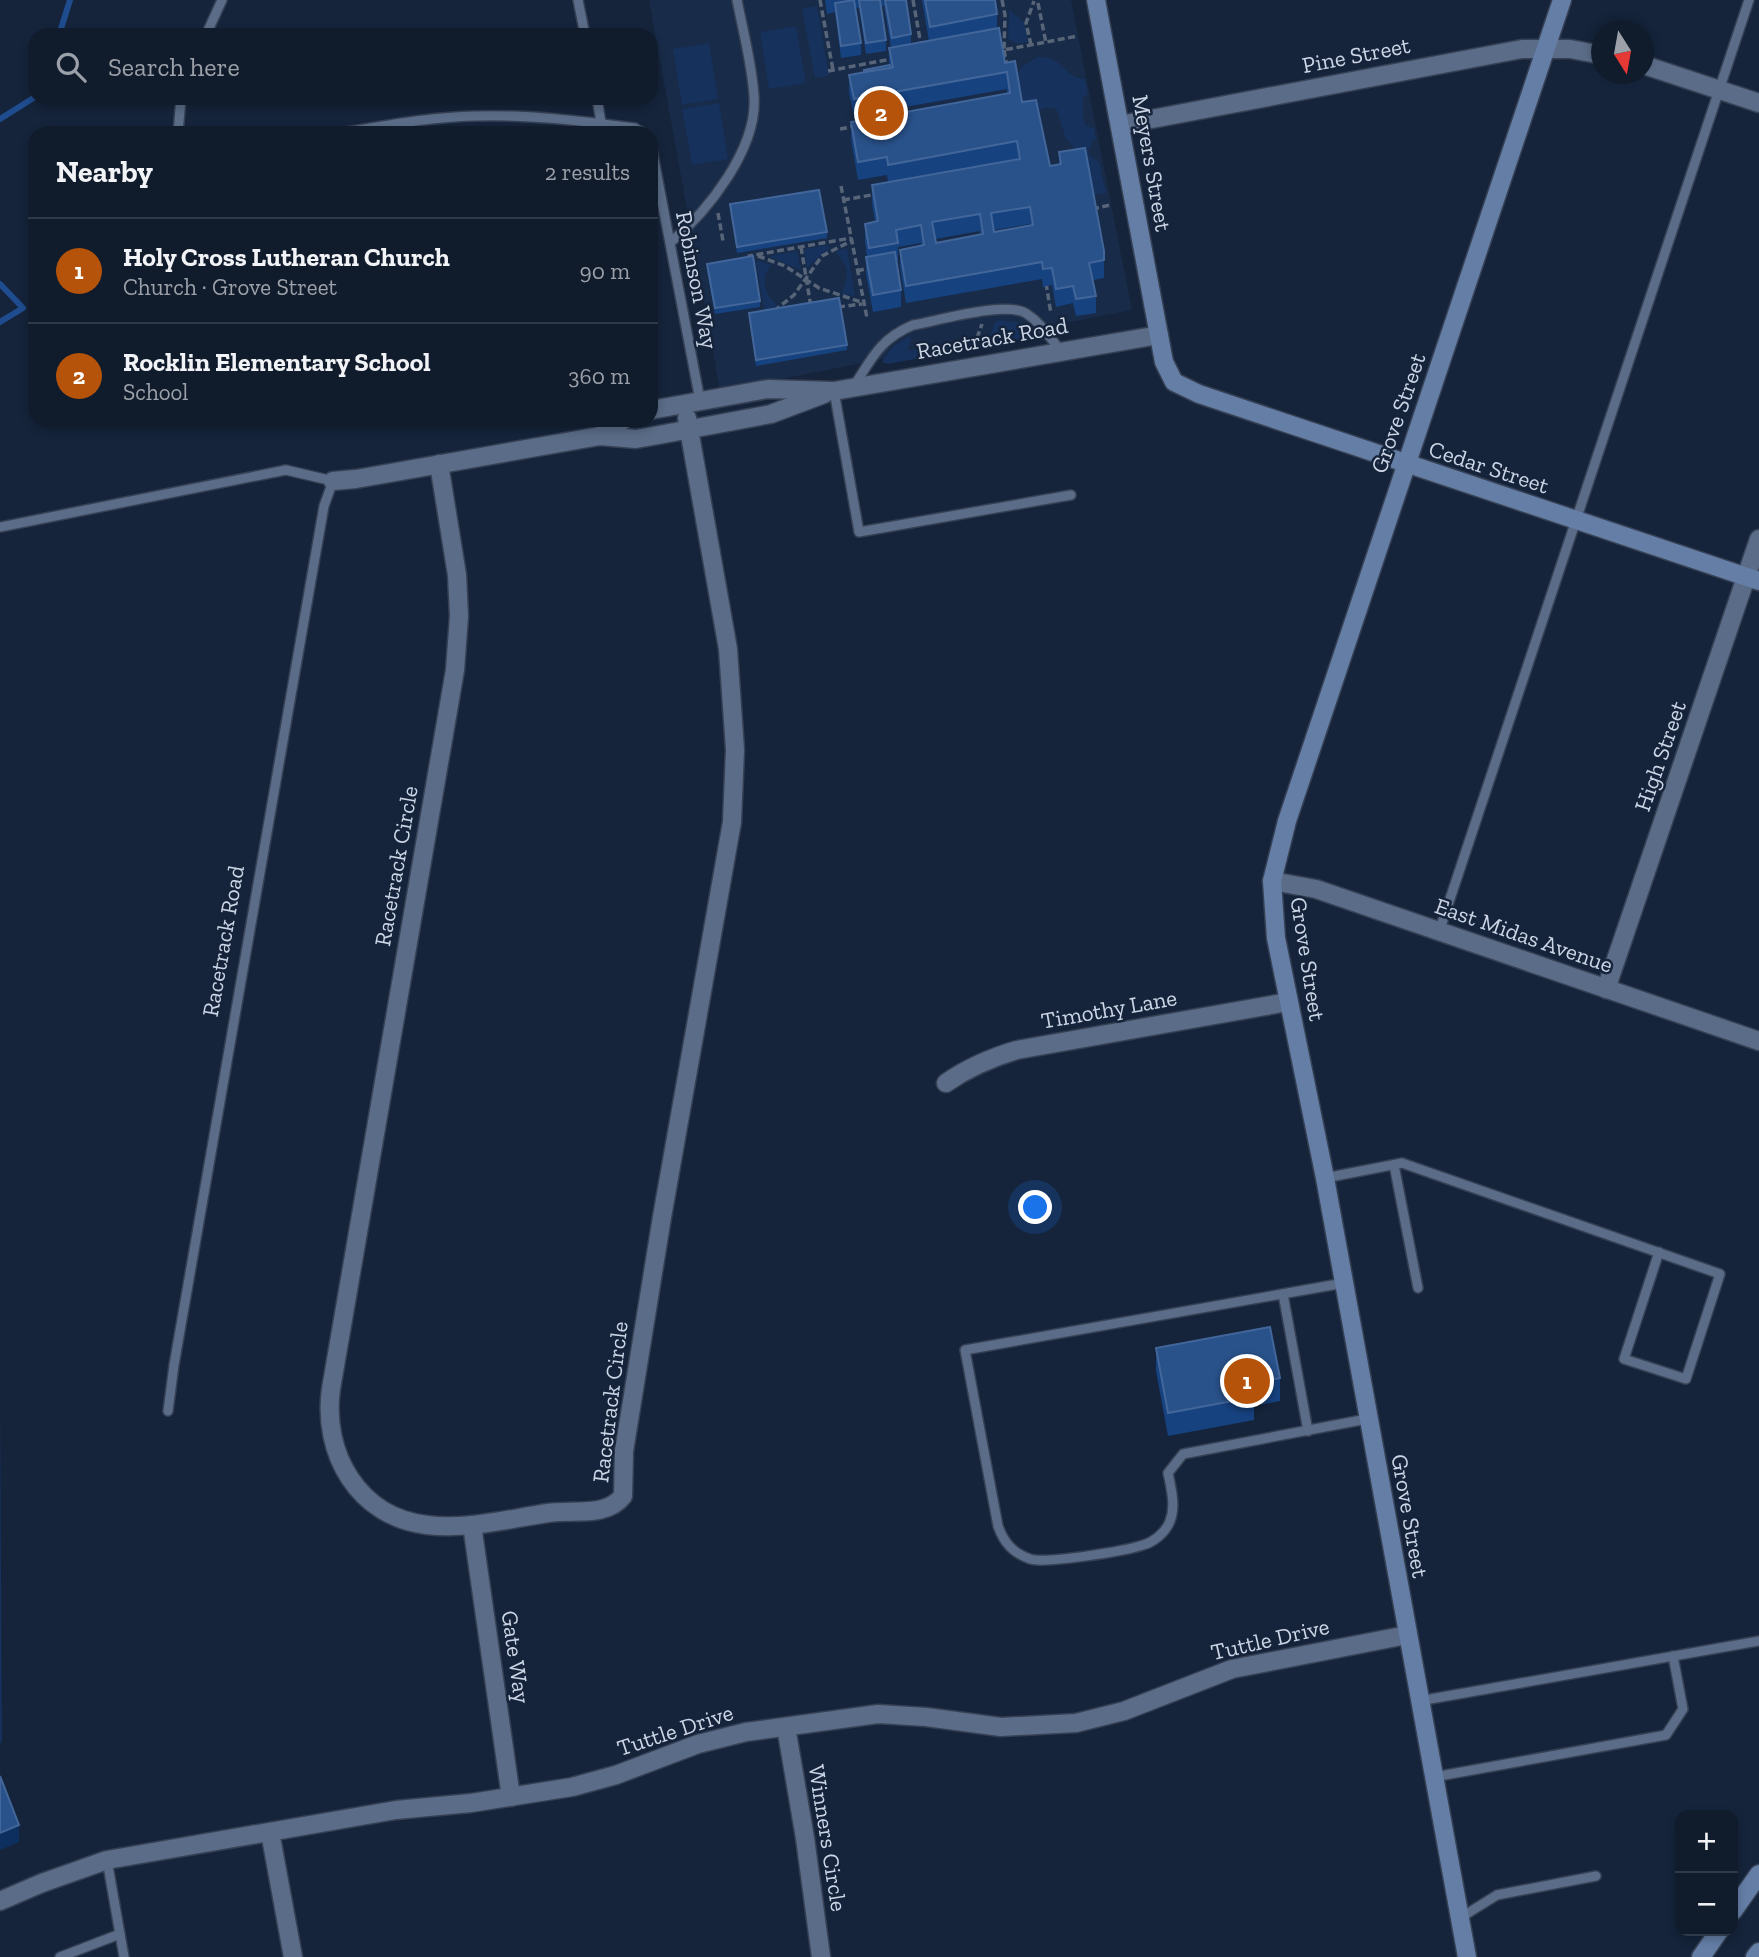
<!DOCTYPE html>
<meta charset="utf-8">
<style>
body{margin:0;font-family:"Zilla Slab",serif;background:#192434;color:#f1f3f6}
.controls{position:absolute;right:21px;bottom:21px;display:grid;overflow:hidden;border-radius:14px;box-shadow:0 4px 10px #0003}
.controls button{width:63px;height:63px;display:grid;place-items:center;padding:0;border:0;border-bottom:2px solid #303948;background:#101b2c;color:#f1f3f6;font:35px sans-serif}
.compass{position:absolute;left:1591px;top:21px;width:63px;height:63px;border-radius:50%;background:#101b2c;box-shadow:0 4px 10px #0003;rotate:169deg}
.you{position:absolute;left:1036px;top:1208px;width:24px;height:24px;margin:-18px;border:5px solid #fff;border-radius:50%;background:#1a73e8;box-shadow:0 0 0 10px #1a73e833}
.badge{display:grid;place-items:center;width:46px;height:46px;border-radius:50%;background:#b45309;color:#fff;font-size:23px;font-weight:700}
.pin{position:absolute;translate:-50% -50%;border:4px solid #fff;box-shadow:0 2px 7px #0006}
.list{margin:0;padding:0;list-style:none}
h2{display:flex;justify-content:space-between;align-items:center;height:91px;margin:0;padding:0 28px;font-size:30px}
h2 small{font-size:23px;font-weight:400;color:#9ca1a9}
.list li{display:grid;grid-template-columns:46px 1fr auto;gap:21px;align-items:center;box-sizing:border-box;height:105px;padding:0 28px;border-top:2px solid #303948}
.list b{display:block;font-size:26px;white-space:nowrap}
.list p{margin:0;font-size:23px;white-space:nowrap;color:#9ca1a9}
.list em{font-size:23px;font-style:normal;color:#9ca1a9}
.icon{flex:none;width:38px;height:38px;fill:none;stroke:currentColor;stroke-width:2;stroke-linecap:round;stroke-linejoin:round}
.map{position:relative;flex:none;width:1759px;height:1957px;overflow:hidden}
.search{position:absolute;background:#101b2c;box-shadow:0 4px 10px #0003;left:28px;top:28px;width:630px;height:77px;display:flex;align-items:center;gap:18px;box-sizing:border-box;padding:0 24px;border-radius:21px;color:#9ca1a9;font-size:26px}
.panel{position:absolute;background:#101b2c;box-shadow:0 4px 10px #0003;left:28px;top:126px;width:630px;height:301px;border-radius:21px}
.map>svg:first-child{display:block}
.built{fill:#182b48}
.green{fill:#16315b}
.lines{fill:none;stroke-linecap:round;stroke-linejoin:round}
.stream{stroke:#1f4c8f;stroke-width:6}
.lane-casing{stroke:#364054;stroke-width:12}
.street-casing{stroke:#364054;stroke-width:21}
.secondary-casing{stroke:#364054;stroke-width:21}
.path{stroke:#586579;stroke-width:3.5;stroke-dasharray:7 3.5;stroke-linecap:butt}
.lane{stroke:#5a6c87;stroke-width:9}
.street{stroke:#5a6c87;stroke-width:18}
.secondary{stroke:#647ea6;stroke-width:18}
.wall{fill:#164280;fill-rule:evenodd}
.shaded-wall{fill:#0d2f60}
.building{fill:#29528b;stroke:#426699;stroke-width:2;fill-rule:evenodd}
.labels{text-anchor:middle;stroke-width:5;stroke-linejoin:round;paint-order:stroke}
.street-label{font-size:23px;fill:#cbd5e5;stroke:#15243b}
</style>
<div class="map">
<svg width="1759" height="1957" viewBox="0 0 1759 1957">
<rect width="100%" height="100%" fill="#15243b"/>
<!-- built -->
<polygon class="built" points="649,0 1071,0 1132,310 720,391"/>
<!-- green -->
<g class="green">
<polygon points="817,6 829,76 815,78 802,9"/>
<polygon points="1009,10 1024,22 1028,42 1016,44 1008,38"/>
<polygon points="796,26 806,83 769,89 760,32"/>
<polygon points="709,43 718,99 682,105 673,49"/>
<path d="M1038,57C1065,56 1063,78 1085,79L1088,95L1083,96V118L1086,126L1094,128L1096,139L1092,141L1091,148L1088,150L1090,156L1099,162L1106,193L1091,196L1082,159L1065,137L1057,110C1045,103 1034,114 1022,120L1015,76L1024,65Z"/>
<polygon points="719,103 728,159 692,165 682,109"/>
<polygon points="828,245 830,248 807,268 804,249"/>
<path d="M845,248H847L855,296L841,294C850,276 849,266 835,252Z"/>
<polygon points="797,251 801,270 770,257 773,255"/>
<path d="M760,261L771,265C760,280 764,293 777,305L765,313L756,262Z"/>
<polygon points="999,320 1023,323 1037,336 888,364 882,362 892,347 910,336 911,338 908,351 990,336 995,322"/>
<polygon points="0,1393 2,1740 0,1745"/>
</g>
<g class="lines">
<!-- stream -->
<g class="stream">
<polyline points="59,35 70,0"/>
<polyline points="0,119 35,97"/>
<polyline points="0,284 23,308 0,322"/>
</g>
<defs>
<g id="lane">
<polyline points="578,0 585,35"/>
<polyline points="206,35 222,0"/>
<polyline points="597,98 601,123"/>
<polyline points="178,133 181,98"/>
<path d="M340,133C384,126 429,117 474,116C527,114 582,121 635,128L643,133"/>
<polyline points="651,144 699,395 696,401"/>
<path d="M671,242C708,211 758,148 754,96C752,64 743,31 737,0"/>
<path d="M854,386C872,358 880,339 913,325C937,321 1008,300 1027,314C1041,323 1050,338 1061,351"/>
<polyline points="834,391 859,532 1071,495"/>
<polyline points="0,527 286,470 333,481 324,506 174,1365 168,1411"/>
<polyline points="1439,932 1749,0"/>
<polyline points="1394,1165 1418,1288"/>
<polyline points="1325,1178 1402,1163 1720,1274 1686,1379 1624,1359 1659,1252"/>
<path d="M1344,1283L965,1350L998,1526C1004,1543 1013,1553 1030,1559C1046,1564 1125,1551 1143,1545C1154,1542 1166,1532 1170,1521C1176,1506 1171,1488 1168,1473L1183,1454L1367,1419"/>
<polyline points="1283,1294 1308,1431"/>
<polyline points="1419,1701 1759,1641"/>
<polyline points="1434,1777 1666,1735 1683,1709 1673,1656"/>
<polyline points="107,1860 124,1957"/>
<polyline points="1460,1918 1497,1895 1596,1876"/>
<polyline points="60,1957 120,1934"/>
</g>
<g id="street">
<polyline points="1644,65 1759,103"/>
<polyline points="1120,125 1522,49 1570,49 1602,55"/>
<polyline points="651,410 768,389 834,391 1159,335"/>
<polyline points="600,436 623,420"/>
<path d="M439,464L457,575L459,616L455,670L331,1389C322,1453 358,1517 427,1525C467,1530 508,1519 548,1513C573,1509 606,1518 623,1496L624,1451L662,1217L732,822L735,750L728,649L687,418"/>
<polyline points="333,481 356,479 600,436 636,439 664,434 771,414 824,394"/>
<polyline points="1272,881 1316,889 1759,1041"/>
<polyline points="1606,989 1759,539"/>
<path d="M946,1083C969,1067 990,1058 1017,1050L1288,1002"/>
<polyline points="472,1525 511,1797"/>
<polyline points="786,1727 805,1838 821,1957"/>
<polyline points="270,1832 293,1957"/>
<polyline points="0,1901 42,1883 107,1860 396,1810 471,1803 572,1787 616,1775 698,1744 746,1732 878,1714 926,1717 1001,1727 1076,1723 1124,1711 1232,1669 1407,1635"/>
</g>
<g id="secondary">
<polyline points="1096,0 1164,362 1174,382 1199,394 1759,581"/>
<polyline points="1733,1911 1759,1874"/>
<polyline points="1467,1957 1325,1178 1276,938 1272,881 1287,821 1562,0"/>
<polyline points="1701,1957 1719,1931"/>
<polyline points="1755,1957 1759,1952"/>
</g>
</defs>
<!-- lane casing -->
<use href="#lane" class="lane-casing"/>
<!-- street casing -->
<use href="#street" class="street-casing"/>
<!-- secondary casing -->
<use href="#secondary" class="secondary-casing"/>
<!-- path -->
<g class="path">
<polyline points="820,0 833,70"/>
<polyline points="913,0 921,45"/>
<polyline points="1002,0 1005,15 1004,50 1078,36"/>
<polyline points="1038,3 1046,43"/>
<polyline points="1031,45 1026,23 1034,1"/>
<polyline points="1004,50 1007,66"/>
<polyline points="828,71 891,59"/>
<polyline points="840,129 856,126"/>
<polyline points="841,186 867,318"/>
<polyline points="843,200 877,194"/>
<polyline points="1092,209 1110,205"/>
<polyline points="718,213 723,241"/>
<polyline points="801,247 811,307"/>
<polyline points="758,256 785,266 819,288 864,303"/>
<polyline points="749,259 749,256 851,238"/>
<polyline points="857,271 869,268"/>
<polyline points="1046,283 1051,314"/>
<polyline points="838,307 862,304"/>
<polyline points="774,311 794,295 822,256 851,241"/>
<polyline points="977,338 982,324"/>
</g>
<!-- lane -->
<use href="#lane" class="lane"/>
<!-- street -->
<use href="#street" class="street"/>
<!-- secondary -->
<use href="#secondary" class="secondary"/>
</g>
<!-- wall -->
<g class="wall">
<path d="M825,0H906L911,34V44L929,41L922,0H995L997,14V28L1005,63L1050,166L1059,165V152L1104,251V278L1093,280L1096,296V313L1076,316L1073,303L1056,307L1052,285L1043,287L1042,279L906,303L900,267V250L921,246V243L898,247V260H896L901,290V307L873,312L866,274V257H867L865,241V224L875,222L872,203V185L1017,160L888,182L887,175L858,180L851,139V122L1007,93V89L854,116L849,92V75L864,73L889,65V48H891L884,6H881L886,40V51L866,54L859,8H856L861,43V55L841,58L835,12L827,14ZM1030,224V226L994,232V230ZM980,231V235L936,243L935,239Z"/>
<polygon points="730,204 827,232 827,238 737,253"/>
<polygon points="707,264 760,301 760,307 715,314 707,270"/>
<polygon points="749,313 847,345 847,350 756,366"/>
<polygon points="1156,1348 1280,1378 1280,1401 1254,1406 1254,1420 1168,1436 1156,1371"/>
</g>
<!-- shaded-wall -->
<polygon class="shaded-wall" points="19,1825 19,1842 0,1850 0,1833"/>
<!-- building -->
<g class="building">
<polygon points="854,0 861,43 841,46 835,3"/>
<polygon points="859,0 880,0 886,40 866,43"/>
<polygon points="885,0 906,0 911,34 892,38"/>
<polygon points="925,0 995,0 997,14 930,27"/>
<path d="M999,28L1005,63L1015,61L1022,102L1036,100L1050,166L1061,164L1059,152L1085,148L1104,251V260L1089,263L1096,296L1076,299L1073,286L1056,289L1052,268L1043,269L1042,262L906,286L900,250L924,245L921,225L896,230L898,243L869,248L865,224L878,221L872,185L1020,159L1017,141L888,165L887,157L858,162L851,122L1010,93L1007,72L854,99L849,75L893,67L889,48ZM1030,207L1033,225L994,232L991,213ZM980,214L983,234L936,243L932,222Z"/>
<polygon points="890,65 891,68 864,72 864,70"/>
<polygon points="819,190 827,232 737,247 730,204"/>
<polygon points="895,252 901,290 873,295 866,257"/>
<polygon points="753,256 760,301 715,308 707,264"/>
<polygon points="839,298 847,345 756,360 749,313"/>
<polygon points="1270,1327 1280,1378 1251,1384 1254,1397 1168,1413 1156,1348"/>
<polygon points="0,1776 19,1825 0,1833"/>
</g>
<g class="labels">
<!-- street labels -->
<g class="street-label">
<text transform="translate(1356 55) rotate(-11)" y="8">Pine Street</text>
<text transform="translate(1152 163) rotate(80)" y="8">Meyers Street</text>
<text transform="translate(697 280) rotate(79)" y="8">Robinson Way</text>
<text transform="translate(992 338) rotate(-10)" y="8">Racetrack Road</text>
<text transform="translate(1398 413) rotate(-71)" y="8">Grove Street</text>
<text transform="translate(1489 467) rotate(18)" y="8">Cedar Street</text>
<text transform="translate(1660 756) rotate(-71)" y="8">High Street</text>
<text transform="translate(396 866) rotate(-80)" y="8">Racetrack Circle</text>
<text transform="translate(1524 935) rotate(19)" y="8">East Midas Avenue</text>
<text transform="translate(223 941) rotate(-80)" y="8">Racetrack Road</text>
<text transform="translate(1308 959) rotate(81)" y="8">Grove Street</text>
<text transform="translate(1109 1009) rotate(-10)" y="8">Timothy Lane</text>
<text transform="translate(610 1402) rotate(-83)" y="8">Racetrack Circle</text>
<text transform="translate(1410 1516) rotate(80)" y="8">Grove Street</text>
<text transform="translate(1270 1639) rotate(-13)" y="8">Tuttle Drive</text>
<text transform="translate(516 1657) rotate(82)" y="8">Gate Way</text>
<text transform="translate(675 1730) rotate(-18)" y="8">Tuttle Drive</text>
<text transform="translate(828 1838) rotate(81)" y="8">Winners Circle</text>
</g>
</g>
</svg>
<div class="controls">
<button>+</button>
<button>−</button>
</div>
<svg class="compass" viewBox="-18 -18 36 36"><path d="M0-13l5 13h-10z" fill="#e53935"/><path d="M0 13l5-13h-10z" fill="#9ca1a9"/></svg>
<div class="you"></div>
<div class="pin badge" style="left:1247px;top:1381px">1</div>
<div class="pin badge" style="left:881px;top:113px">2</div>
<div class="search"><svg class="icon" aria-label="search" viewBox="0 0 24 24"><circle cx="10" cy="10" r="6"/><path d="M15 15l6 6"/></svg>Search here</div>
<section class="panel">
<h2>Nearby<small>2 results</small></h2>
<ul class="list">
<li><span class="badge">1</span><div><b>Holy Cross Lutheran Church</b><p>Church · Grove Street</p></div><em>90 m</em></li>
<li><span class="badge">2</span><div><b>Rocklin Elementary School</b><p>School</p></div><em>360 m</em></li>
</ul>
</section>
</div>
